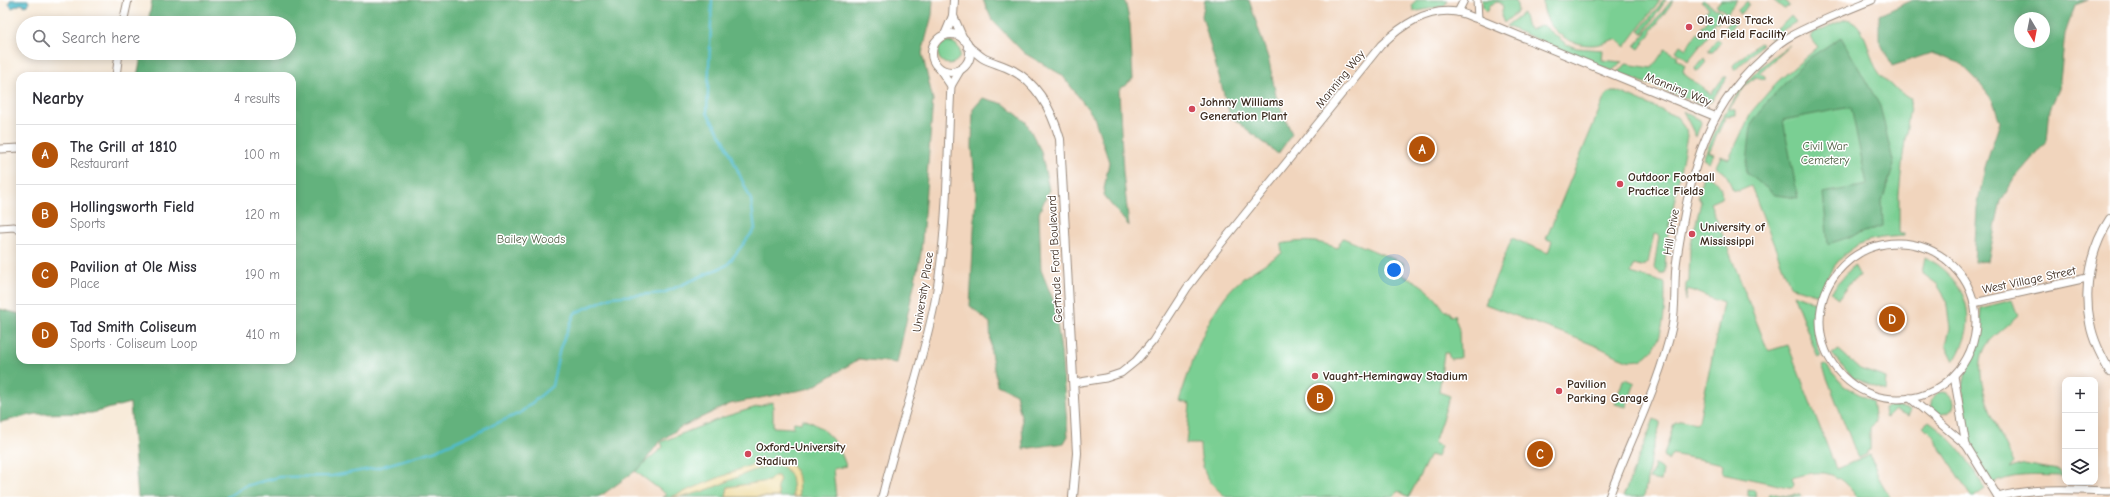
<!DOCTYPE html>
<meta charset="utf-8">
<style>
body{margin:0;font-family:"Comic Neue",sans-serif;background:#f7f7f7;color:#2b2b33}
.controls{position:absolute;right:12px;bottom:12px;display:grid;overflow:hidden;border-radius:8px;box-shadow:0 2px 10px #0003}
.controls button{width:36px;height:36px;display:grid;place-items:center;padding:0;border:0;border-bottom:1px solid #e1e1e2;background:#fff;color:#2b2b33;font:20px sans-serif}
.compass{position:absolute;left:2014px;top:12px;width:36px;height:36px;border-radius:50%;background:#fff;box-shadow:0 2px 10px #0003;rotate:170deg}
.you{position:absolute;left:1394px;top:270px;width:14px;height:14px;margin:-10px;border:3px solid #fff;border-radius:50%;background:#1a73e8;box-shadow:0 0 0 6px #1a73e833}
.badge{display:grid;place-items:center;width:26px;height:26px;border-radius:50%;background:#b45309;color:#fff;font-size:13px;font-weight:700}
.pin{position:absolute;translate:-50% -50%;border:2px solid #fff;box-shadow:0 1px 4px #0006}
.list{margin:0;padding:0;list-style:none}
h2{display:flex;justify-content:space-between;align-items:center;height:52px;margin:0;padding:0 16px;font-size:17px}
h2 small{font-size:13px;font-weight:400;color:#7c7c81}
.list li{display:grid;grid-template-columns:26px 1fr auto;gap:12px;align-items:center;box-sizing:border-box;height:60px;padding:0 16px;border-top:1px solid #e1e1e2}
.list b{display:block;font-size:15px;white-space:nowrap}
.list p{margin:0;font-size:13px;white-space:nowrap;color:#7c7c81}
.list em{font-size:13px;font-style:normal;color:#7c7c81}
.icon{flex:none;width:22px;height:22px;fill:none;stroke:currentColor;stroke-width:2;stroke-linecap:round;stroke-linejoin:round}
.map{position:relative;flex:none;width:2110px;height:497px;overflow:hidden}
.search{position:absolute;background:#fff;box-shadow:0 2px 10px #0003;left:16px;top:16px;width:280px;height:44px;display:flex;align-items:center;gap:10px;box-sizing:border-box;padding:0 14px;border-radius:22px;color:#7c7c81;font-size:15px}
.panel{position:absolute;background:#fff;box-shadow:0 2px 10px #0003;left:16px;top:72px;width:280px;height:292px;border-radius:12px}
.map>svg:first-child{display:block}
.built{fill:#f1d5bd;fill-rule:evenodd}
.green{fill:#7acf93;stroke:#5a7c58}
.forest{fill:#63b27d;stroke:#4f6e4e;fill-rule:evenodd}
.sand{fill:#eeda9e;stroke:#94825e}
.water{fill:#51bccc;stroke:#467375}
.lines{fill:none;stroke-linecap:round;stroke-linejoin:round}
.stream{stroke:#51bccc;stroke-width:2.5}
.minor-casing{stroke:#9a8a7c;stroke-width:9}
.tertiary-casing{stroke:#9a8a7c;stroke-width:10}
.minor{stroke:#fff;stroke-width:7}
.tertiary{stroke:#fff;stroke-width:8}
.poi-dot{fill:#d1495b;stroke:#fff;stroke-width:1.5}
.labels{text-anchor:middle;stroke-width:3;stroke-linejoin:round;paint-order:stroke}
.poi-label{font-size:12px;font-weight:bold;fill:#3b2a1e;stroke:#fff;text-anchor:start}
.street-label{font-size:12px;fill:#3b2a1e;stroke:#fff}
.park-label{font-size:12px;fill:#4e5c41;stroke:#fff}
</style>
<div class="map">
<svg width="2110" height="497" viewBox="0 0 2110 497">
<rect width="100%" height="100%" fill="#fff"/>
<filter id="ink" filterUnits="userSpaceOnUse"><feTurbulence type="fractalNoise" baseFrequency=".025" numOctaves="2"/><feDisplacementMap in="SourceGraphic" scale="8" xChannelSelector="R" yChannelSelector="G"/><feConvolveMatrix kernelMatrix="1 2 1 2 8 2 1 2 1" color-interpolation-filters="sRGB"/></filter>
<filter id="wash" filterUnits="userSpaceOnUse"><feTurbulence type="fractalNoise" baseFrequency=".012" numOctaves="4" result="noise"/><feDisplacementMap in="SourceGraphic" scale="16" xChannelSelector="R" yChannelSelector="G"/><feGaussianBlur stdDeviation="0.9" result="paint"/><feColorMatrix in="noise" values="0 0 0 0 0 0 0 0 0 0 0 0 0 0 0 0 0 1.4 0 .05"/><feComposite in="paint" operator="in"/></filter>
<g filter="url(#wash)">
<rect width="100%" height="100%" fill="#f8ebda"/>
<!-- built -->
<path class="built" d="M933,0H2110V497H597L602,495L641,467L659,442L681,427L730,404L811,388L859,359L897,363L933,100L922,53L932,15ZM2020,18H2044V42H2020ZM2065,380H2095V482H2065Z"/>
<!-- green -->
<g class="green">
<polygon points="1416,0 1448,0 1444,6 1418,11 1414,11 1412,6"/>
<polygon points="1482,0 1516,0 1518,11 1504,23 1501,16 1503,7 1501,3 1497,2 1490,5 1487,12 1483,8"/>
<path d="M1543,0H1660L1625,47L1616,39C1608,41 1600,45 1592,45C1567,46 1542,26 1543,0Z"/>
<polygon points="1664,0 1666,0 1643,34 1639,31"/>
<polygon points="1672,0 1674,0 1639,49 1635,46"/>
<polygon points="1703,0 1725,15 1718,23 1716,21 1713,25 1715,27 1688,61 1676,51 1680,45 1686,49 1697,33 1702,36 1706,32 1701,28 1708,19 1703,16 1709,8 1701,2"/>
<polygon points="1721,0 1737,0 1727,13 1716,6"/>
<polygon points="1773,0 1778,0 1779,3 1785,0 1789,6 1784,9"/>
<polygon points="1747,1 1749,4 1743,12 1739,14 1738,10"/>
<polygon points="1523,13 1527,27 1532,29 1543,25 1566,44 1577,48 1603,50 1602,60 1622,62 1612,71 1506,26"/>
<polygon points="1791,16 1796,22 1770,38 1769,33 1780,27"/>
<path d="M1846,19C1866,22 1868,53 1876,68C1884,82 1898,91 1911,99L1903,155L1899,194V231L1900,234H1905V236C1894,237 1882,237 1871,240C1844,247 1828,272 1818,295L1790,286L1751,186L1739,191L1733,190L1726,174L1716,166L1721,156L1729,159L1752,111L1777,82L1818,47L1810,37L1813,33Z"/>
<polygon points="1732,20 1735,23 1728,32 1724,33 1724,29"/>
<polygon points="1717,39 1720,43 1713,52 1709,52 1709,49"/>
<circle cx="949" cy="53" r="11"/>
<polygon points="1759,43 1762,44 1735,70 1733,66 1734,64"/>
<path d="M1790,45L1759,73L1765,76V79L1755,77L1746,85L1729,109L1735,110V115L1726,116L1709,152L1714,154L1709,162L1703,159C1724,110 1744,74 1790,45Z"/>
<polygon points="1665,49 1678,56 1676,59 1685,65 1683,71 1685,75 1711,94 1724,77 1727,77 1711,102 1702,104 1618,73 1626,64 1652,68"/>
<polygon points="1704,58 1706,62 1699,70 1696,71 1695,68"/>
<path d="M1611,91H1617L1677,117L1686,130L1687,136L1666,244L1665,273H1660L1654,268L1659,235L1654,234L1648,263L1641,267L1634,265L1631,273L1665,283C1665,306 1666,346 1642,359C1638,361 1631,361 1627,360C1615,356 1603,348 1591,344C1556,330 1520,318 1485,304L1512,238L1548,253L1552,241L1546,239L1605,96Z"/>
<polygon points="1683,111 1700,120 1701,123 1696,137"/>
<path d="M1703,174C1714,178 1724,185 1721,198L1710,203L1768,351L1788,345L1836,469L1870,455L1880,480L1890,497H1857C1838,471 1822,468 1792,478L1794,484L1793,487H1788L1722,473L1723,464L1672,454L1668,461L1664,455L1674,423L1681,420L1696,423L1699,421L1723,303L1688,289L1685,301L1686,284L1689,280L1690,248L1701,202L1698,197Z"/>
<path d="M1343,238L1403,263L1402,275C1423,284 1432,292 1445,311H1449L1451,316L1454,315L1459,329L1460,358L1450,359L1448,353H1444L1439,392L1450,396L1434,443L1441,446L1437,457L1430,455L1409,497L1398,491L1393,497H1226C1206,481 1201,469 1200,444H1186L1190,404L1179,401C1193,361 1207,308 1241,280C1253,270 1269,262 1282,253L1281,244C1302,240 1317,240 1337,248Z"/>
<path d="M1925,257C1967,281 1981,319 1954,361L1946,345L1950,328L1946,299L1937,284L1922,273Z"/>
<polygon points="1854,265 1860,276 1850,283 1839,298 1831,292"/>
<path d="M1793,294L1816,303C1812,323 1815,338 1821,356L1818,358Z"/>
<path d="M2012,300L2018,316C2010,324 1989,339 1985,348C1969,379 2001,434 2014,463L2009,469L2023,464L2058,470L2063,476C2044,476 2006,472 1992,486L1966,445L1963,387L1966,370L1978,344L1981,308Z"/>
<polygon points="1839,350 1860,369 1886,378 1885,391 1853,378 1832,354"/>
<polygon points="1825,364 1844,386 1872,401 1875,422 1870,428 1870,450 1867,451 1867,454 1858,458 1822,365"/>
<polygon points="1626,379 1635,383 1626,407 1615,404 1623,380"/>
<circle cx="1942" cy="403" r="11"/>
<path d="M773,402V427L793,428L794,422L801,423L803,419C825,426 839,444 846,466L833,469L836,497H662L667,495L635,471L663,447L661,442L724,417Z"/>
<polygon points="1891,405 1911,410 1908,416 1895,410 1887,418 1885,417 1884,409"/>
<polygon points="1654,419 1660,422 1660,425 1652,452 1644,497 1623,497"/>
<path d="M1929,421C1955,439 1970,462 1985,489L1974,497H1971L1933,436L1923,426Z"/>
<polygon points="1654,464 1663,470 1661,481 1649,479 1654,469"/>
<polygon points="1748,489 1754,490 1757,497 1748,496"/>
<polygon points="1770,493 1788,496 1800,494 1801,497 1769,497"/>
</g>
<!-- forest -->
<g class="forest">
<polygon points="152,0 933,0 932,15 922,53 933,100 921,253 897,363 859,359 811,388 730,404 681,427 659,442 641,467 602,495 597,497 138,497 130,403 92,413 36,414 0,422 0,309 20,314 20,360 292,360 292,76 137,76 142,53 289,53 289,23 148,23"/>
<polygon points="983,0 1125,0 1130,24 1133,79 1119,90 1123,172 1129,226 1103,195 1109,162 1094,117 1062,75 1024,53 992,20"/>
<polygon points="1205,0 1249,0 1269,61 1276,96 1292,134 1278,154 1230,116 1202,16"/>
<path d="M1913,0H2088L2075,5L2065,34L2059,89L2050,109L2047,141L2014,179L2001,201L1988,261L1974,262L1977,208L1985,167L2000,122L1993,101L1977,80L1960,63L1931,53L1892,66L1879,40V15ZM2020,18H2044V42H2020Z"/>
<polygon points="1841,37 1880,106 1894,165 1882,201 1883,226 1828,244 1823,193 1867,185 1851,107 1783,120 1798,198 1775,195 1746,172 1751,125 1769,100 1809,58"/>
<polygon points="983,98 1004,104 1026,122 1041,151 1049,190 1039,213 1041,270 1054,302 1061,351 1068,436 1064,443 1023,449 1022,421 1016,394 997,385 991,353 990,323 970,306 976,192 972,147 973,109"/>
</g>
<!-- sand -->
<g class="sand">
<path d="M782,458C800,469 798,477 799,497H793C792,481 793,470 777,464C741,470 708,497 671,497L743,468L772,459Z"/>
<polygon points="774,476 778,476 780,480 777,486 779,497 726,497 728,487 769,481"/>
</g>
<!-- water -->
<polygon class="water" points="10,0 28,0 29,3 26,6 21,4 12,8 9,4"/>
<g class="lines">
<!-- stream -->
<polyline class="stream" points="227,497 245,486 279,477 332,476 376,468 434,451 520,413 552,386 560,348 575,313 611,297 663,293 727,265 755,229 751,200 724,140 707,113 712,0"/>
</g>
</g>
<g filter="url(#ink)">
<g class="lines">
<defs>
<g id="minor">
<polyline points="1477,0 1478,19"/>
<polyline points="1458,12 1464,0"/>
<polyline points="123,23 128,0"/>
<polyline points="939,68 951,86"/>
<polyline points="116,76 119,53"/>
<polyline points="0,149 20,148"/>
<polyline points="0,228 14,227 20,230"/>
<circle cx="1898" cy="321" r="78"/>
<polyline points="1974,303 2087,278"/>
<path d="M1074,383L1106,378L1121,373L1136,361L1153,341L1187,288L1220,245L1381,45C1401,26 1427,7 1457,12C1464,13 1471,17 1478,19L1714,116"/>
<polyline points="1910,398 1966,445 1954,376"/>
<polyline points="1966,445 1998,497"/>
<path d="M882,497C898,431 922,367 935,301C948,230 947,157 951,86L961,69"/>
<path d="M1609,497C1630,440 1659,386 1672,327C1677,304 1673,281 1677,258C1689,182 1701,113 1761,60C1769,52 1778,43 1789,37C1814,23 1845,11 1872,0"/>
<path d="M1998,497C2029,487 2077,490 2110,491"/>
</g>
<g id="tertiary">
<polyline points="953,16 963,39"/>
<circle cx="951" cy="53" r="19"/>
<polyline points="945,35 953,16 954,0"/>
<path d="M968,47C974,50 978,55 983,58C992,63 1003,65 1012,70C1039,84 1052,111 1060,139L1077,453L1073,497"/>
<path d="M2110,219C2090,249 2083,288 2090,323C2093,341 2102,357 2110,372"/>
</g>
</defs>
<!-- minor casing -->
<use href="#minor" class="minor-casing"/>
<!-- tertiary casing -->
<use href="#tertiary" class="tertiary-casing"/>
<!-- minor -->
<use href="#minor" class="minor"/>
<!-- tertiary -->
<use href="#tertiary" class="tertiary"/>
</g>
</g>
<!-- markers -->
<g class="poi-dot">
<circle cx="1689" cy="27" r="4"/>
<circle cx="1192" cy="109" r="4"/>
<circle cx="1620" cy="184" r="4"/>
<circle cx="1692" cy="234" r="4"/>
<circle cx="1315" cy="376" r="4"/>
<circle cx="1559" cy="391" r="4"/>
<circle cx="748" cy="454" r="4"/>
</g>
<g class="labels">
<!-- poi labels -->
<g class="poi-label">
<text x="1697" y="24">Ole Miss Track<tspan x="1697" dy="14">and Field Facility</tspan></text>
<text x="1200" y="106">Johnny Williams<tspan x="1200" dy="14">Generation Plant</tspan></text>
<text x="1628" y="181">Outdoor Football<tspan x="1628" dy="14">Practice Fields</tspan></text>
<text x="1700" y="231">University of<tspan x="1700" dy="14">Mississippi</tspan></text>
<text x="1323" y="380">Vaught-Hemingway Stadium</text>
<text x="1567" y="388">Pavilion<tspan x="1567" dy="14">Parking Garage</tspan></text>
<text x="756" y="451">Oxford-University<tspan x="756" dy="14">Stadium</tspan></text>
</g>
<!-- street labels -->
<g class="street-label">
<text transform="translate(1340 79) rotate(-51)" y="4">Manning Way</text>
<text transform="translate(1678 89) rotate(22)" y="4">Manning Way</text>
<text transform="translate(1671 232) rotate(-80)" y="4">Hill Drive</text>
<text transform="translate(1055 259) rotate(-93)" y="4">Gertrude Ford Boulevard</text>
<text transform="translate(2029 280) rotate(-12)" y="4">West Village Street</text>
<text transform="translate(923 292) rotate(-81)" y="4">University Place</text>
</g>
<!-- park labels -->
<g class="park-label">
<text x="1825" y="150">Civil War<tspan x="1825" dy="14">Cemetery</tspan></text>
<text x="531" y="243">Bailey Woods</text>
</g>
</g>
</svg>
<div class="controls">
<button>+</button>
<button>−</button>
<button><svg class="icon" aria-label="layers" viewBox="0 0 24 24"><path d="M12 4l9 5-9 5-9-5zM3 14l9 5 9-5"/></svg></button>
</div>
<svg class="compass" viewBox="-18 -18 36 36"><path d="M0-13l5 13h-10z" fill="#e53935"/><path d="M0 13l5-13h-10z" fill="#7c7c81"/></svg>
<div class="you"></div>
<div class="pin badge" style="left:1422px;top:149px">A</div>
<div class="pin badge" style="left:1320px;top:398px">B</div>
<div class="pin badge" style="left:1540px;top:454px">C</div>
<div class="pin badge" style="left:1892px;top:319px">D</div>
<div class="search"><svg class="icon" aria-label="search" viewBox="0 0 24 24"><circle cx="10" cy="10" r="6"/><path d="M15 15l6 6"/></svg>Search here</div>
<section class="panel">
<h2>Nearby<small>4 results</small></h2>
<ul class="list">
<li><span class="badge">A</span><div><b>The Grill at 1810</b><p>Restaurant</p></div><em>100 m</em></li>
<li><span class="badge">B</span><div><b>Hollingsworth Field</b><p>Sports</p></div><em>120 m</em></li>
<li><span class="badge">C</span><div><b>Pavilion at Ole Miss</b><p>Place</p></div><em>190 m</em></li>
<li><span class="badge">D</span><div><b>Tad Smith Coliseum</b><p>Sports · Coliseum Loop</p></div><em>410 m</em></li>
</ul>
</section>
</div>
